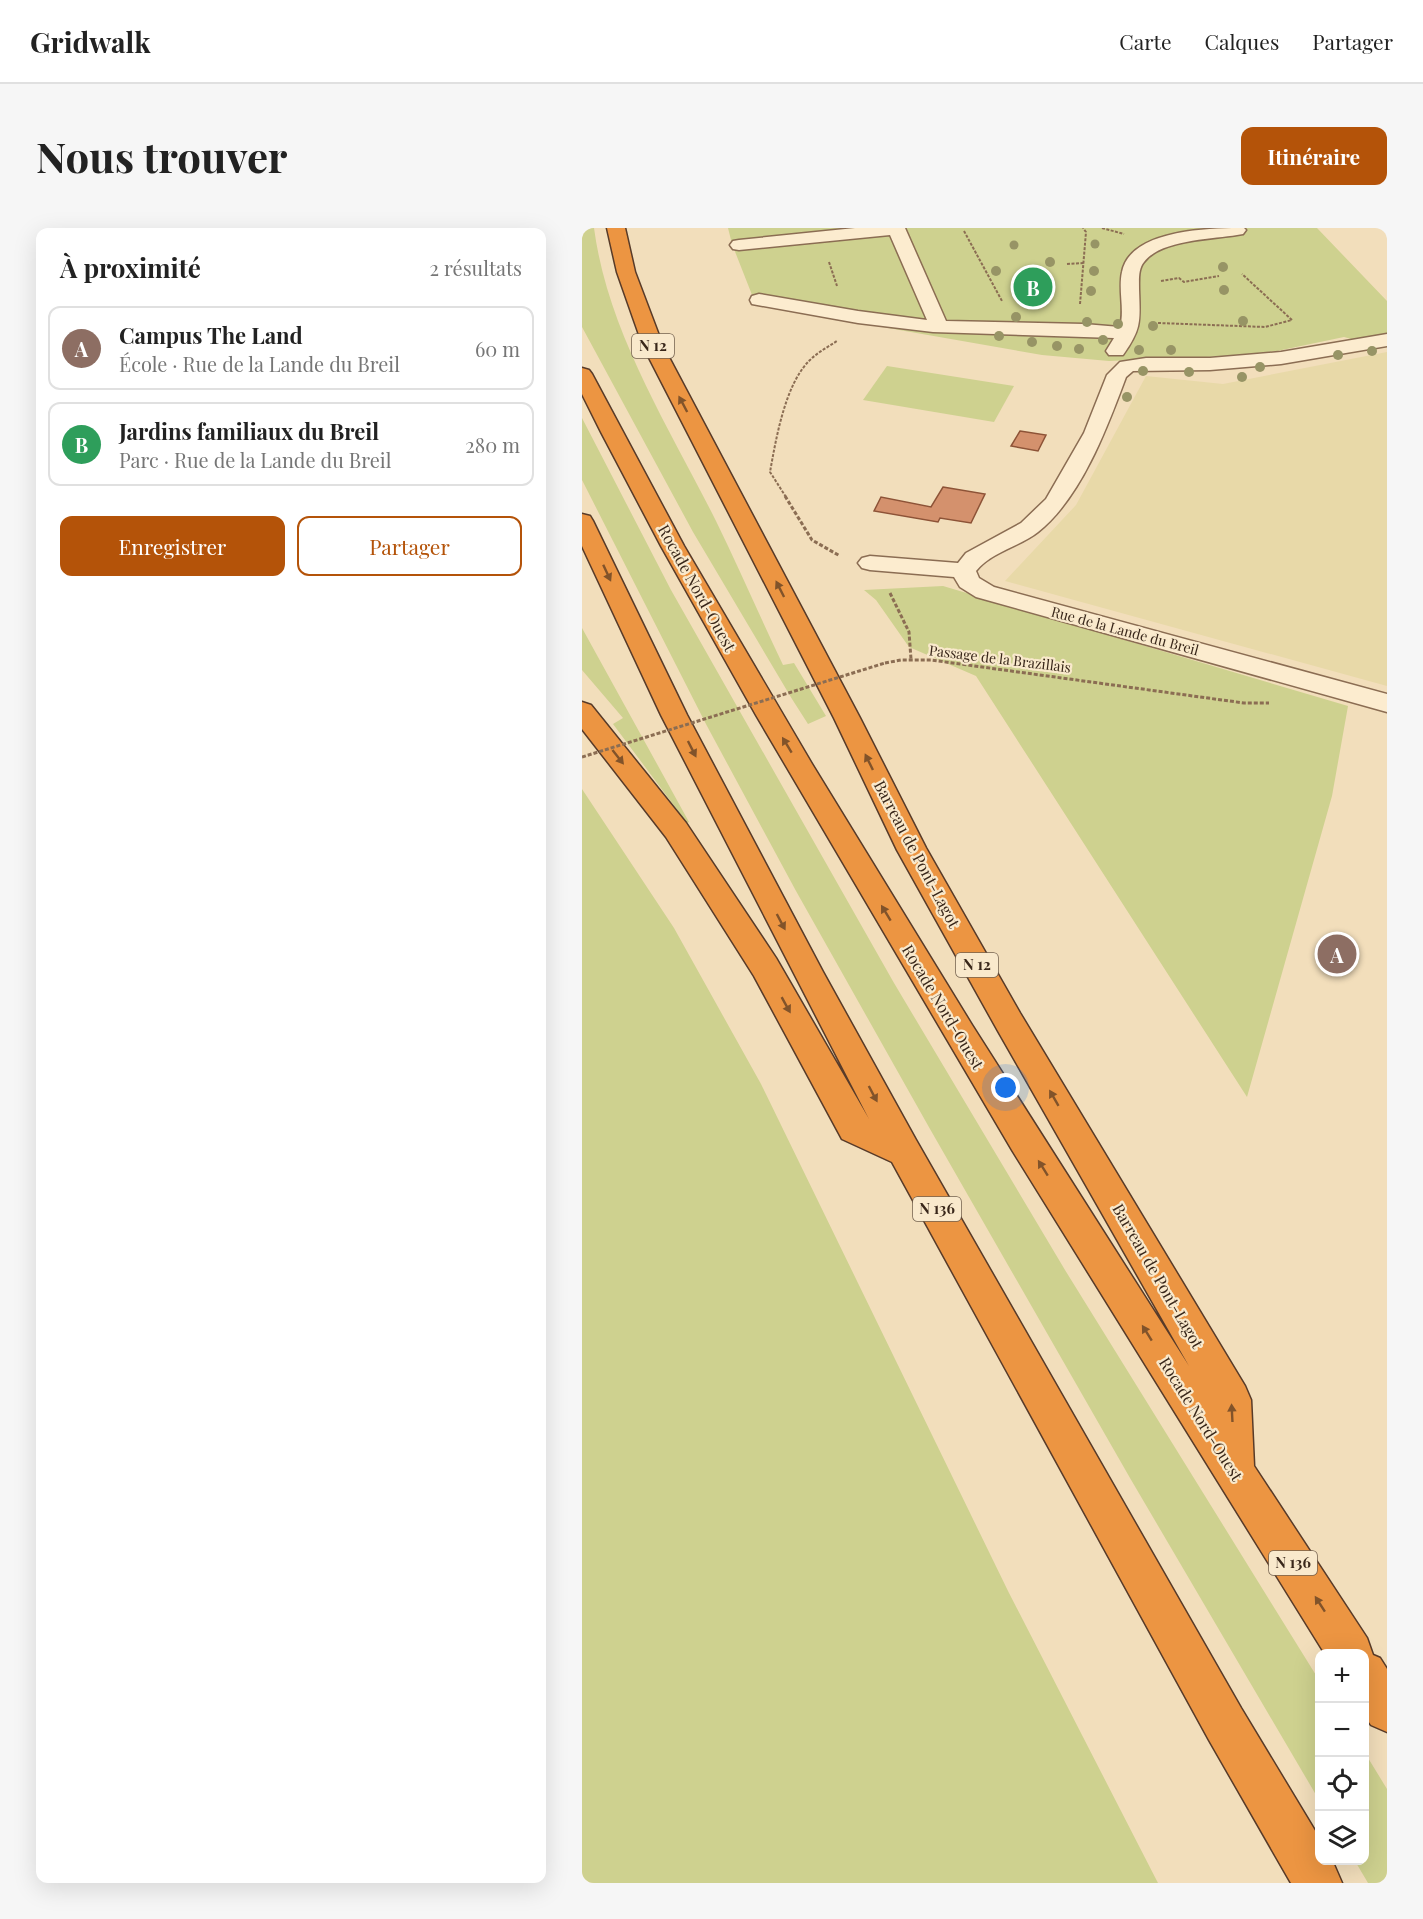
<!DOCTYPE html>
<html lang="fr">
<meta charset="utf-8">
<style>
body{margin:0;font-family:"Playfair Display",serif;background:#f6f6f6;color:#222}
.controls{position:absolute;right:18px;bottom:18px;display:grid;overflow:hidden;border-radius:12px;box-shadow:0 6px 24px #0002}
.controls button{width:54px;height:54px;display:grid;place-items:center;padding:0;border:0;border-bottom:2px solid #e0e0e0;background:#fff;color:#222;font:30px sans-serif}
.you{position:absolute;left:424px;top:860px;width:21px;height:21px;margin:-15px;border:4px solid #fff;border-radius:50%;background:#1a73e8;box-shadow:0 0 0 9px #1a73e833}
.badge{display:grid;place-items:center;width:39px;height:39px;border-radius:50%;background:#b45309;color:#fff;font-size:20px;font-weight:700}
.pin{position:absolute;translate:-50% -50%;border:3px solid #fff;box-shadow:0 2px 6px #0006}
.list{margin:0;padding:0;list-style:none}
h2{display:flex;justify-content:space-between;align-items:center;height:78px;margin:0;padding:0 24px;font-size:26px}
h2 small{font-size:20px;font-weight:400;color:#767676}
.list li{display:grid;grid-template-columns:39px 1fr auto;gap:18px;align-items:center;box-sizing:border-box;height:84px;margin:0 12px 12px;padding:0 12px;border:2px solid #e0e0e0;border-radius:12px}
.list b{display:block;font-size:22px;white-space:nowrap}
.list p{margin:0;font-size:20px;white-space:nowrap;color:#767676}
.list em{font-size:20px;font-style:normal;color:#767676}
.actions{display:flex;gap:12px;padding:18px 24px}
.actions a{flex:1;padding:14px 0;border:2px solid #b45309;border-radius:12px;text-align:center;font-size:21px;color:#b45309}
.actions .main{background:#b45309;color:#fff}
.icon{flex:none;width:33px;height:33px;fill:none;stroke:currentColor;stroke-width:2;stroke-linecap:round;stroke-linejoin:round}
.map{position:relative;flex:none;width:805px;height:1655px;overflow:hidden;border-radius:12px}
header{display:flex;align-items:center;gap:36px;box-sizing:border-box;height:84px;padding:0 30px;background:#fff;border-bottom:2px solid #e0e0e0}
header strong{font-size:28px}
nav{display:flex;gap:33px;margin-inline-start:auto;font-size:21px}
.intro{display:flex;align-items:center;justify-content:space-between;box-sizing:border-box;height:144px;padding:0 36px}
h1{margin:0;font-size:42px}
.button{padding:15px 27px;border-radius:12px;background:#b45309;color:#fff;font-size:21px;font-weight:700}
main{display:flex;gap:36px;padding:0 36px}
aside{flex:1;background:#fff;border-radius:12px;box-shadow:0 6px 24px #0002}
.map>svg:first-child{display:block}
.farmland{fill:#e8d9a8}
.green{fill:#ced18f}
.building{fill:#d4916d;stroke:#8d5337;stroke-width:1.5}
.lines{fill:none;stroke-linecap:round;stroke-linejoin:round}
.minor-casing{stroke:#8b6d53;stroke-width:3}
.highway-casing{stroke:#583b29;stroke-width:3}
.path-far1{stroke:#8b6d53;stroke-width:2;stroke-dasharray:3 1.5;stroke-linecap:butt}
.path{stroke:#8b6d53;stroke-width:3;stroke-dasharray:4 2;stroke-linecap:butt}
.minor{fill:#fceccf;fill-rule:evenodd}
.highway{fill:#ec9542;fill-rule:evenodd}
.path-bridge{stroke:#8b6d53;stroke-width:3;stroke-dasharray:4 2;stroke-linecap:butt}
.tree{fill:#979465}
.oneway{fill:#81532a}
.labels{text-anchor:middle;stroke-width:4.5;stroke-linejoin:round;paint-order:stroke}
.far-street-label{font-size:14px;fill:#39271a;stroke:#f9e9cc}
.shield{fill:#f9e9cc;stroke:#73614f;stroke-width:1.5}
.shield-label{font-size:15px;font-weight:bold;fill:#39271a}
.street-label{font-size:16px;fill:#39271a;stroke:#f9e9cc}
</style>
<header>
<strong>Gridwalk</strong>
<nav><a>Carte</a><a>Calques</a><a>Partager</a></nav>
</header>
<div class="intro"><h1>Nous trouver</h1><a class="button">Itinéraire</a></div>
<main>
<aside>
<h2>À proximité<small>2 résultats</small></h2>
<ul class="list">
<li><span class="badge" style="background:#8d6e63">A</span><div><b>Campus The Land</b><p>École · Rue de la Lande du Breil</p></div><em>60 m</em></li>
<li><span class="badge" style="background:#2e9e5b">B</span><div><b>Jardins familiaux du Breil</b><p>Parc · Rue de la Lande du Breil</p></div><em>280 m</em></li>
</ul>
<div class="actions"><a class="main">Enregistrer</a><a>Partager</a></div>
</aside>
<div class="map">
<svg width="805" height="1655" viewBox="0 0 805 1655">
<rect width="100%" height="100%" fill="#f2debb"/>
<!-- farmland -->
<polygon class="farmland" points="805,124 805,458 423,353 494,277 564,148 641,156"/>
<!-- green -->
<g class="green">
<path d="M0,0H12C26,105 87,199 134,293C157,340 178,389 201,437L212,435L244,488L226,496L210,471L111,304L0,99Z"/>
<polygon points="146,0 735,0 805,73 805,109 780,114 762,109 695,123 648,128 527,133 460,127 174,77 150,16"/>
<polygon points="305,138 432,158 412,194 281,172"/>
<polygon points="0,190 89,362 312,755 483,1042 737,1452 737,1572 548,1250 348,901 214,663 125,498 0,252"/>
<polygon points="361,358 766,478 750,568 665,869 394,448 327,419 294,372 282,362"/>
<polygon points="0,400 107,594 105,595 31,496 41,490 0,442"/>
<polygon points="0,561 92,700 179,856 427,1365 576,1655 0,1655"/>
<polygon points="783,1525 805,1561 805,1655 786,1655 773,1633 782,1632"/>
</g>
<!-- building -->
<g class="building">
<polygon points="438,203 464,207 456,223 429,218"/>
<polygon points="361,259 403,266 389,295 358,290 356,294 292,283 299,269 349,279"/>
</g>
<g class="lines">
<defs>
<g id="minor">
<path d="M273,0H323L364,93L502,96L538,99C543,82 536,62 540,44C548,1 629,0 662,0L664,2L661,6L655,7C630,11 578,12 562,34C556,41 557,52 557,61C558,93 560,100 541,127H527L524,123L532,110L351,104L276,95L170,76L168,72L170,68L177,66L276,83L345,92L308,7L157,22L151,21L148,17L151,13L157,12Z"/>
<path d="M805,106V118L699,136L628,142L551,143L544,149C525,200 499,270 456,304C437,319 409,324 394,343L397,350L412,359L805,466V484L394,369L378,359L372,349L288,342L280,340L276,335L280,330L288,328L376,335L384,325L439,295L464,271L502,205L525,147L538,134L564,130H628L699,124Z"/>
</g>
<g id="highway">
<polygon points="25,0 43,0 53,44 81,118 278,490 344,620 438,785 663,1158 669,1172 672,1238 785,1410 791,1427 798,1430 805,1441 805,1504 789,1497 782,1487 782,1426 743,1426 430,922 174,487 79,318 19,204 0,166 0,140 7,142 10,146 102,318 230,536 390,797 607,1138 416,803 315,622 252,490 61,118 35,44"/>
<polygon points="0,286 8,288 11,293 105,487 241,744 334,912 659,1480 738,1611 738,1632 750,1632 760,1655 709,1655 627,1512 310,934 260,911 172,748 84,609 0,501 0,474 9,477 104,595 194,730 287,891 79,487 0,318"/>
</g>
</defs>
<!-- minor casing -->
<use href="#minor" class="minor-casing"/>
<!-- highway casing -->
<use href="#highway" class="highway-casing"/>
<!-- path-far1 -->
<g class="path-far1">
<polyline points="520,0 542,6"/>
<polyline points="382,3 420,73"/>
<polyline points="247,34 255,58"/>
<polyline points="485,36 502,35"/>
<polyline points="579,53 597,50 602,54 637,48"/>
<polyline points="498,76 504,4 501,0"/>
<polyline points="576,95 683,99 710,92 660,46"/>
<path d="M204,269L188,244C194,211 203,156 228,132C236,124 246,119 255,113"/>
</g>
<!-- path -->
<g class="path">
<polyline points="203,268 230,312 258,328"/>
<polyline points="308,365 327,404 329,431"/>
<polyline points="303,435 319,432 349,432 662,475 687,475"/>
</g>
<!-- minor -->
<use href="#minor" class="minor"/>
<!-- highway -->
<use href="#highway" class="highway"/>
<!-- path-bridge -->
<polyline class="path-bridge" points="0,529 303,435"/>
</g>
<!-- trees -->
<g class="tree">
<circle cx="513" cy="16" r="4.5"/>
<circle cx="432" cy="17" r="4.5"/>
<circle cx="468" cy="34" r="5"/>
<circle cx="641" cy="39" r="5"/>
<circle cx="414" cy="43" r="5"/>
<circle cx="512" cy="43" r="5"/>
<circle cx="642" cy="62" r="5"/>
<circle cx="509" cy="63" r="5"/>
<circle cx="434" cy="89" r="5"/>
<circle cx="661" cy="93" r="5"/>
<circle cx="505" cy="94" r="5"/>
<circle cx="536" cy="96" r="5"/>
<circle cx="571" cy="98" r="5"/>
<circle cx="417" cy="108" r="5"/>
<circle cx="521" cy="112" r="5"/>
<circle cx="450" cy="114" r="5"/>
<circle cx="475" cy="118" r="5"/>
<circle cx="497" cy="121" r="5"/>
<circle cx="557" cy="122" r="5"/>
<circle cx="589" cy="122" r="5"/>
<circle cx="790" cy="123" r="5"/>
<circle cx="756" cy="127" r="5"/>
<circle cx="678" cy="139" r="5"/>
<circle cx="561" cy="143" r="5"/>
<circle cx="607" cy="144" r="5"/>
<circle cx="660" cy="149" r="5"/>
<circle cx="545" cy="169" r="5"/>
</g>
<!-- one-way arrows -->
<defs><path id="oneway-solid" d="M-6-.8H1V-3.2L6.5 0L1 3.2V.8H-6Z" transform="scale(1.5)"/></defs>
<g class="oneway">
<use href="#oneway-solid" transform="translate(101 176) rotate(-118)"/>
<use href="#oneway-solid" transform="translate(25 345) rotate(65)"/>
<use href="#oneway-solid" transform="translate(198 361) rotate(-117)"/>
<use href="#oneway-solid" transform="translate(205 517) rotate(-121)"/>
<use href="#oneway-solid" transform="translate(110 521) rotate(63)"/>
<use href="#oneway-solid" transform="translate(36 529) rotate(52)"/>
<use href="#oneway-solid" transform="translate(287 534) rotate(-116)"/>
<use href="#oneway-solid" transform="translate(304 685) rotate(-121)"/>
<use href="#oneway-solid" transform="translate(199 694) rotate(62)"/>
<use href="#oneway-solid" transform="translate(204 777) rotate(61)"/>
<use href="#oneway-solid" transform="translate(291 866) rotate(62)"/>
<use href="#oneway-solid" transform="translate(472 870) rotate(-120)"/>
<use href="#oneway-solid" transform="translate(461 940) rotate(-122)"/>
<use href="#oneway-solid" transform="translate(565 1105) rotate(-122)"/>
<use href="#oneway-solid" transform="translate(650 1185) rotate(-93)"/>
<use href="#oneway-solid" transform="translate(738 1376) rotate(-123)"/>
</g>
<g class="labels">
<!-- far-street labels -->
<g class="far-street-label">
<text transform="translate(543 403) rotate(15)" y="5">Rue de la Lande du Breil</text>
<text transform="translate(418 431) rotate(7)" y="5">Passage de la Brazillais</text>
</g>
<!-- shield labels -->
<g class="shield">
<rect x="50" y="106" width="42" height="24" rx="4.5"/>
<rect x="374" y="725" width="42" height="24" rx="4.5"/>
<rect x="331" y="969" width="48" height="24" rx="4.5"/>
<rect x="687" y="1323" width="48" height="24" rx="4.5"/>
</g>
<g class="shield-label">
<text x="71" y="123">N 12</text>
<text x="395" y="742">N 12</text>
<text x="355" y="986">N 136</text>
<text x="711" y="1340">N 136</text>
</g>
<!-- street labels -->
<g class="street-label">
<text transform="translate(115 360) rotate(61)" y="6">Rocade Nord-Ouest</text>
<text transform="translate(335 626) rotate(62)" y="6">Barreau de Pont-Lagot</text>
<text transform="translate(361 779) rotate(59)" y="6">Rocade Nord-Ouest</text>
<text transform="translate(576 1048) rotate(60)" y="6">Barreau de Pont-Lagot</text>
<text transform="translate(619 1191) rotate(58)" y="6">Rocade Nord-Ouest</text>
</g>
</g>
</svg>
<div class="controls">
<button>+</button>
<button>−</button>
<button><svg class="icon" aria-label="locate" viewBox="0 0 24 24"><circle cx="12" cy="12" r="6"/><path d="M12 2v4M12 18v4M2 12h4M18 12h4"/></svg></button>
<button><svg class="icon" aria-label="layers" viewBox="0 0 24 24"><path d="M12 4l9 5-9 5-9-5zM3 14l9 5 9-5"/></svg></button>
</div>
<div class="you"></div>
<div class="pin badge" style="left:755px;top:726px;background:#8d6e63">A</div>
<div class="pin badge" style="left:451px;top:59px;background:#2e9e5b">B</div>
</div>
</main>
